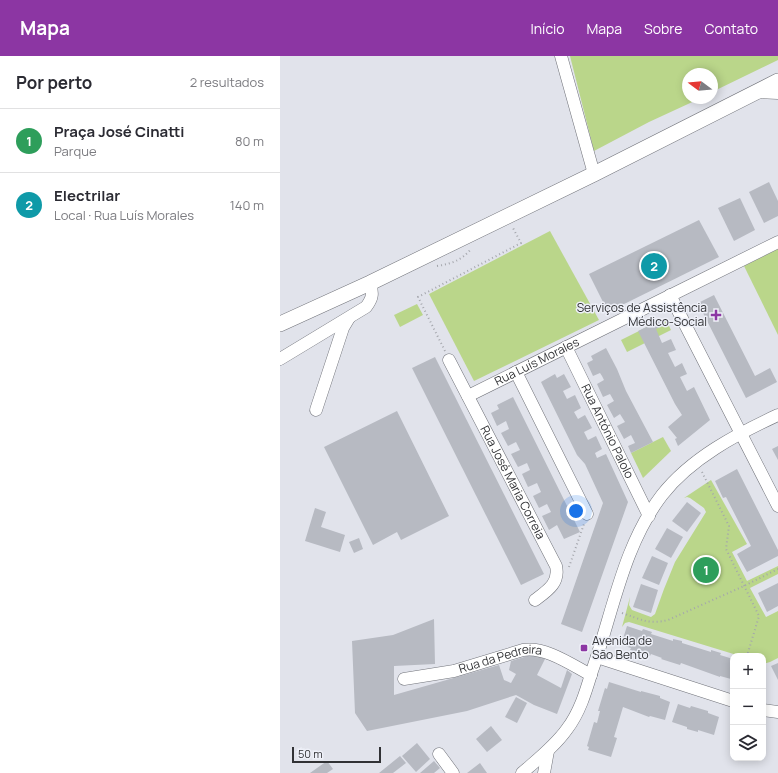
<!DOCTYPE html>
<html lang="pt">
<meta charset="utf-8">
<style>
body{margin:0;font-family:Manrope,sans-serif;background:#f2f2f3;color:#2b2b33}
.controls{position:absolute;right:12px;bottom:12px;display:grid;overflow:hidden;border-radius:8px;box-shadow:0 2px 10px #0003}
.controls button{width:36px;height:36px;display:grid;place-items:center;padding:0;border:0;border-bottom:1px solid #e1e1e2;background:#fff;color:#2b2b33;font:20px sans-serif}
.compass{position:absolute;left:402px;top:12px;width:36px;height:36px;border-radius:50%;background:#fff;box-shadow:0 2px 10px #0003;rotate:286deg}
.scale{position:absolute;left:12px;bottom:10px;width:89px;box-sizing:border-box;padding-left:4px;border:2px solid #313235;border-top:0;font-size:11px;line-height:14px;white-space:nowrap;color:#313235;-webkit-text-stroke:3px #eef0f8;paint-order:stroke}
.you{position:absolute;left:296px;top:455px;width:14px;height:14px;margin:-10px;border:3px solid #fff;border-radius:50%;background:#1a73e8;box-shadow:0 0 0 6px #1a73e833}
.badge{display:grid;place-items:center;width:26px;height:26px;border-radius:50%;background:#8c36a3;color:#fff;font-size:13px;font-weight:700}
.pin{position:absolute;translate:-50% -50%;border:2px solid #fff;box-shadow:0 1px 4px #0006}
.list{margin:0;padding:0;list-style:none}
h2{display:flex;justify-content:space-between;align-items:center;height:52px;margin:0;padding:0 16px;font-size:17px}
h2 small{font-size:13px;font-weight:400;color:#7c7c81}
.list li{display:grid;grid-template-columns:26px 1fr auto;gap:12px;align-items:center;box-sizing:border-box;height:64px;padding:0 16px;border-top:1px solid #e1e1e2}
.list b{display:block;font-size:15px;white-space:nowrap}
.list p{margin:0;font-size:13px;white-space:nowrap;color:#7c7c81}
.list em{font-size:13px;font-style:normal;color:#7c7c81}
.icon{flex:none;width:22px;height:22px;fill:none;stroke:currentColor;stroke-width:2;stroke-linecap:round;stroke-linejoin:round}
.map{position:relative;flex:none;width:498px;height:717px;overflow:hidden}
header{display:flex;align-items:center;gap:24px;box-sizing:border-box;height:56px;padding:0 20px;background:#8c36a3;color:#fff}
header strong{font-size:19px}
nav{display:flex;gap:22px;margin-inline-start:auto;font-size:14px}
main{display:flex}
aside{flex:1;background:#fff}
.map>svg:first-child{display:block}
.green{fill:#bad68a}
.building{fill:#b7bac2}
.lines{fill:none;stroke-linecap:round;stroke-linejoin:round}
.minor-casing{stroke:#71737a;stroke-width:13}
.major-casing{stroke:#71737a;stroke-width:16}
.path{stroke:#a4a6ac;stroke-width:2;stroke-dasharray:1 3;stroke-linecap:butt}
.minor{stroke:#fff;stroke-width:12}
.major{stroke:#fff;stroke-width:15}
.poi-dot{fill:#8c36a3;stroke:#eef0f8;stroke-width:1.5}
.labels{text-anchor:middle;stroke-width:3;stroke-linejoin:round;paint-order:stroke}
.poi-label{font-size:12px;fill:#313235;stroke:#eef0f8;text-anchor:end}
.street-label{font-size:12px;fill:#313235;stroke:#eef0f8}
</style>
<header>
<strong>Mapa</strong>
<nav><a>Início</a><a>Mapa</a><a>Sobre</a><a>Contato</a></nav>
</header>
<main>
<aside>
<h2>Por perto<small>2 resultados</small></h2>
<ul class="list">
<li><span class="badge" style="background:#2e9e5b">1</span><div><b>Praça José Cinatti</b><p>Parque</p></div><em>80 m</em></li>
<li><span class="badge" style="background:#0f9aa8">2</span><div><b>Electrilar</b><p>Local · Rua Luís Morales</p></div><em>140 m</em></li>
</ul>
</aside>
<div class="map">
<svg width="498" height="717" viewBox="0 0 498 717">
<rect width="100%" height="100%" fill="#e1e3eb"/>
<!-- green -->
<g class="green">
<polygon points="290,0 498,0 498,4 432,36 432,18 408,18 408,42 421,42 369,66 314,95"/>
<polygon points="270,175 319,264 194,325 149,238"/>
<polygon points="498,193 498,279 464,210"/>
<polygon points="137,248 143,259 120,271 114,259"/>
<polygon points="385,262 391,274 347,296 341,284"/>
<polygon points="383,381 391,395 363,422 351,397"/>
<polygon points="431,424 467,488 452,496 467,525 498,510 498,518 470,532 486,561 498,555 498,602 490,606 483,608 483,600 460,600 349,566 345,567 342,571 350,541 349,549 352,554 371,561 375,558 384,533 395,506 426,456 424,452 410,442 407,441 404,442"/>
</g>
<!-- building -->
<g class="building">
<polygon points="489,126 498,145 498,160 484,167 469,136"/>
<polygon points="460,142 475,174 454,185 438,152"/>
<polygon points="419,164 439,201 328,256 309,218"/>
<polygon points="434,239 475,320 490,312 497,326 466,342 418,247"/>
<polygon points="381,264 384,269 376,273 382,287 391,283 396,294 388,297 395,311 402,307 407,318 400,321 407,335 414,331 430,364 398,390 395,383 397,382 388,371 402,359 395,348 358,275"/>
<polygon points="326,292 337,313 346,335 373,386 351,397 348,390 355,387 351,379 344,383 337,370 345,366 340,358 334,362 327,349 334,345 330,338 323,341 317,328 324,324 322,320 320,317 313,320 307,307 313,304 311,300"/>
<polygon points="155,301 264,518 241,529 132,312"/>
<polygon points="275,318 277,322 284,318 291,331 283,335 287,343 295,339 301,352 294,356 298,363 305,359 312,372 304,376 308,384 316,380 322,393 315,397 317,402 326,398 348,446 302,576 281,568 323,447 305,408 297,399 261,326"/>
<polygon points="233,341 300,476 284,483 277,469 269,474 262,460 271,456 267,448 259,452 253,440 261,436 257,427 248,431 242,418 250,414 247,407 238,411 231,398 240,394 236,386 228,390 221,377 229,373 226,365 217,370 211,357 219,353 217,349"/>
<polygon points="117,355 169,460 121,484 117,476 93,489 44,391"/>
<polygon points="498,390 498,404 492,393"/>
<polygon points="457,413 498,494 498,500 467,516 457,498 471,490 446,441 443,442 435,425"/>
<polygon points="407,446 421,457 407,476 392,465"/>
<polygon points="35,452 46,456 41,471 65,479 60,496 25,485"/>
<polygon points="387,472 403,481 391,502 375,493"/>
<polygon points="79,482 83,493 74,497 69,486"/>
<polygon points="372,500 388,507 379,529 362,522"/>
<polygon points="498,527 498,550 487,556 478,537"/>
<polygon points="361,528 378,534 371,557 353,551"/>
<polygon points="154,563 155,608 114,610 114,639 219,609 224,624 231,627 236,618 229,614 231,605 254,598 265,603 257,619 281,632 287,614 292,618 277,658 254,649 236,639 187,655 87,675 75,657 72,585 113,579"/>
<polygon points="347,570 362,575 363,573 372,576 371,578 393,585 393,583 402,585 402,587 431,596 431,594 441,597 440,599 453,603 453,616 451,623 440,620 440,621 401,607 400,609 381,603 382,602 371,598 370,600 350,594 351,592 341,589"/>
<polygon points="498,607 498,624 491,610"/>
<polygon points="329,626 361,636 361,635 380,640 380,642 390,646 385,664 370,660 369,661 343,651 334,681 337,682 331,701 308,694 309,691 307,690 314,666 317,667 320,655 318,655 325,632 327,633"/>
<polygon points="236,641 247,647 237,667 225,661"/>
<polygon points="398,648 410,652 411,650 428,655 428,657 439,661 434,679 418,674 418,676 407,673 407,671 392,666"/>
<polygon points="211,670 222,684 207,696 196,683"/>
<polygon points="137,687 150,703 136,716 122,700"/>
<polygon points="120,700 126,707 113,717 99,717"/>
<polygon points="47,705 53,713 47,717 30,717"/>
<polygon points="154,705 160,712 154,717 140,717"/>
<polygon points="200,707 207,717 187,717"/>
</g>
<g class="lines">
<defs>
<g id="minor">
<polyline points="281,0 314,118"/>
<polyline points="475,36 498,37"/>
<polyline points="390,239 498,450"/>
<path id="s1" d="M286,291L369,460"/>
<path d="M0,303L86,251C93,242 93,237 90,227"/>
<path id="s2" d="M169,304L276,510C280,527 267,535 255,544"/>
<polyline points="236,316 307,458"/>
<path id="s3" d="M188,340L498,186"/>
<polyline points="36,354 63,272 69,262"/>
<polyline points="317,601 453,645"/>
<path id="s4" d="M124,623L174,615L243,594C265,590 292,609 311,619"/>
<polyline points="483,654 498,656"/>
<polyline points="159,698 173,717"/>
<path d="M242,717C258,703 275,690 287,673C300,656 306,635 312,615C333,556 343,490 382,439C411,402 457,378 498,359"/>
<polyline points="264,717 268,695"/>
</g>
<polyline id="major" points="0,268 90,227 314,118 498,25"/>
</defs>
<!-- minor casing -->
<use href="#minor" class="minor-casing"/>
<!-- major casing -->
<use href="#major" class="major-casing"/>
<!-- path -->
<g class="path">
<path d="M157,210C171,208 182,204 191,193"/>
<polyline points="165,295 138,241 241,187 233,172"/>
<polyline points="422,416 449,470 446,493 479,560 467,600"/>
<polyline points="289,511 304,468"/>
<path d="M342,557C360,563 369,569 388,564L464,530L498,513"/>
</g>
<!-- minor -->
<use href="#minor" class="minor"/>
<!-- major -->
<use href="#major" class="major"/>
</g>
<!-- markers -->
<g class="poi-dot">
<path d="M434 253h4v4h4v4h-4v4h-4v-4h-4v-4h4z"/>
<rect x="300" y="588" width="8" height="8" rx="2"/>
</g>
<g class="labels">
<!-- poi labels -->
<g class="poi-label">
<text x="427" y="256">Serviços de Assistência<tspan x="427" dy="14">Médico-Social</tspan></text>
<text x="312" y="589" text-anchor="start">Avenida de<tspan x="312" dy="14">São Bento</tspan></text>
</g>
<!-- street labels -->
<g class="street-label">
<text dy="4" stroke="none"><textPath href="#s3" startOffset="77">Rua Luís Morales</textPath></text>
<text dy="4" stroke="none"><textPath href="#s1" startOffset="94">Rua António Palolo</textPath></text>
<text dy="4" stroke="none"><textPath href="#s2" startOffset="138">Rua José Maria Correia</textPath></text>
<text dy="4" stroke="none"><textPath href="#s4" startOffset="99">Rua da Pedreira</textPath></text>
</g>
</g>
</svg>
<div class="controls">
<button>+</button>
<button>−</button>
<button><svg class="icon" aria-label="layers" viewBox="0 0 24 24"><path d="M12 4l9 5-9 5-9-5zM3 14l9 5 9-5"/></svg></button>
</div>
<svg class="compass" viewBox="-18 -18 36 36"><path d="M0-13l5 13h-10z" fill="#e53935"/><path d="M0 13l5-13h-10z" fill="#7c7c81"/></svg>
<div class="scale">50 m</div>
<div class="you"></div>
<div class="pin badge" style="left:426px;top:514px;background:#2e9e5b">1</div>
<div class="pin badge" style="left:374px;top:210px;background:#0f9aa8">2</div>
</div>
</main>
